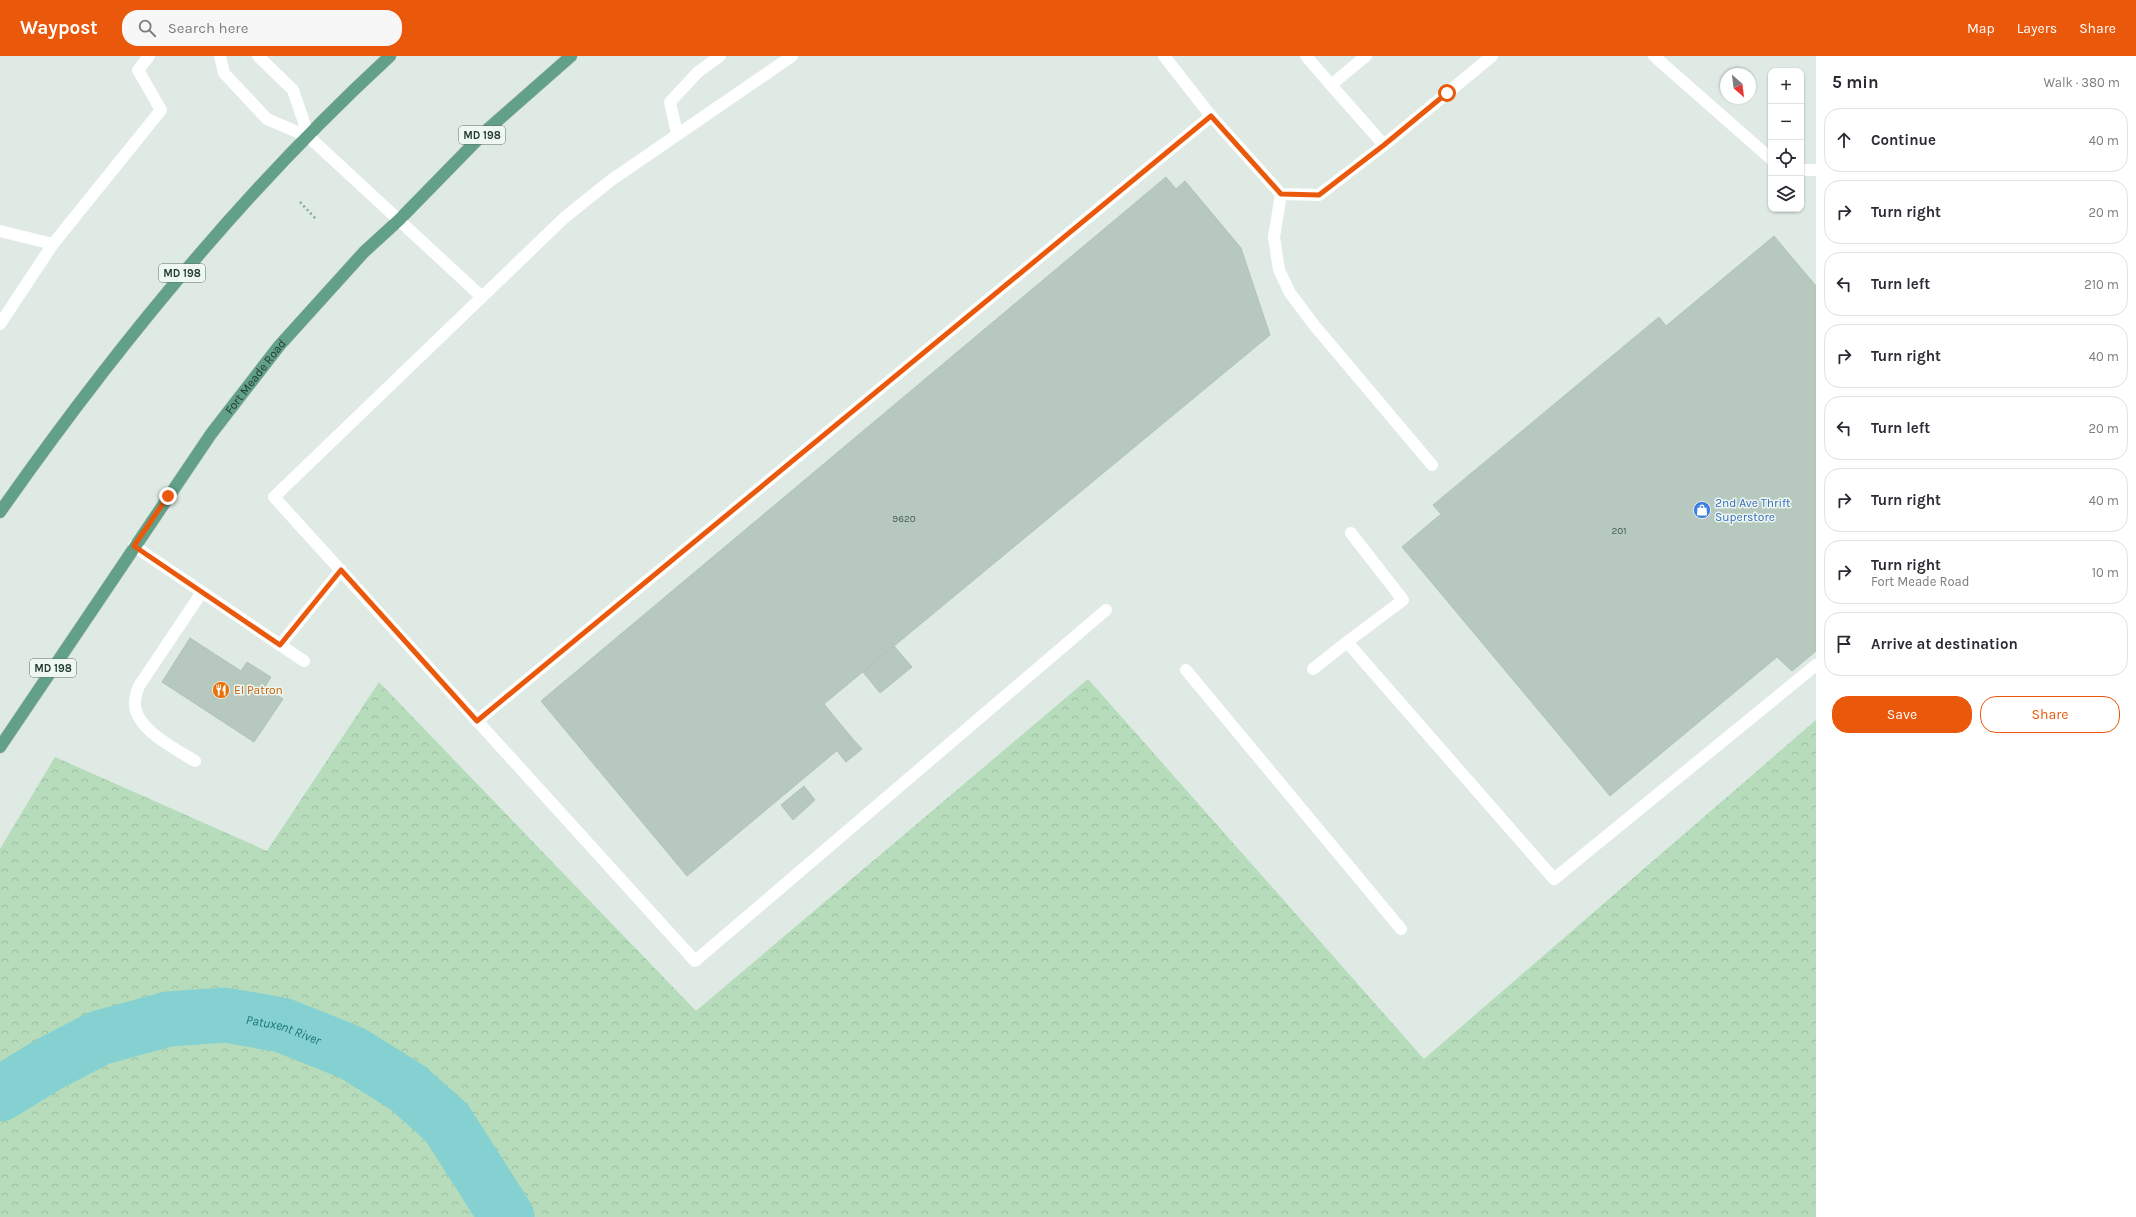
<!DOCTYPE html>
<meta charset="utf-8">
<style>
body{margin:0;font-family:Karla,sans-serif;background:#f7f7f7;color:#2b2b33}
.controls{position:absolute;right:12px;top:12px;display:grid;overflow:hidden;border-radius:8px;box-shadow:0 1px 3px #0004}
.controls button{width:36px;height:36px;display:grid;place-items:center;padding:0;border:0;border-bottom:1px solid #e1e1e2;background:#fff;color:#2b2b33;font:20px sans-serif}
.compass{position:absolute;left:1720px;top:12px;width:36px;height:36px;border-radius:50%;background:#fff;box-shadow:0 1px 3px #0004;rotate:152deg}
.stop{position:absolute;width:12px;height:12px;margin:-9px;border:3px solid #ea580c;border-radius:50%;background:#fff}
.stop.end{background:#ea580c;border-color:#fff;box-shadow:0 1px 4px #0008}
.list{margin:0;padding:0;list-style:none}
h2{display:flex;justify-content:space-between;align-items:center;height:52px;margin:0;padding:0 16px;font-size:17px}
h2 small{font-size:13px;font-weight:400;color:#7c7c81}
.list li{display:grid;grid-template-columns:26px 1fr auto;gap:12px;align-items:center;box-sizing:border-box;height:64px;margin:0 8px 8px;padding:0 8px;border:1px solid #e1e1e2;border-radius:16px}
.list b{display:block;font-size:15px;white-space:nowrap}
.list p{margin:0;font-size:13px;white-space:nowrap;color:#7c7c81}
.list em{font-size:13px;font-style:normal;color:#7c7c81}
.actions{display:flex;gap:8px;padding:12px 16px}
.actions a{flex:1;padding:9px 0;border:1px solid #ea580c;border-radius:16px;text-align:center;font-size:14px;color:#ea580c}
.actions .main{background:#ea580c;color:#fff}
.icon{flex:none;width:22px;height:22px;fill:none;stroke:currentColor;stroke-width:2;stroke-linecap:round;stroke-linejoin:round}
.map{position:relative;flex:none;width:1816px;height:1161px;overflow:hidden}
header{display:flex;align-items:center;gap:24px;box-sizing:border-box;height:56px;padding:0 20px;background:#ea580c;color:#fff}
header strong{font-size:19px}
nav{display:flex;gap:22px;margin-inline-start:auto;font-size:14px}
.search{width:280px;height:36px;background:#f7f7f7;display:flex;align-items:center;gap:10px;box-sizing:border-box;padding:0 14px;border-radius:16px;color:#7c7c81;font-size:15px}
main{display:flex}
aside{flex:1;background:#fff}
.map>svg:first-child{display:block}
.forest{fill:url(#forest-crowns)}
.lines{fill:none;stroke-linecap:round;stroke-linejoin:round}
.river{stroke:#85d1d1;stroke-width:55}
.building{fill:#b7c8be;stroke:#b1c4b9}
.major-casing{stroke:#bcc4c1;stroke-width:13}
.path{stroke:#7eae98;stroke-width:2.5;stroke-dasharray:2 3;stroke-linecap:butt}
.minor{stroke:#fff;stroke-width:12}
.major{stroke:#62a087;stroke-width:12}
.route{stroke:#ea580c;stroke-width:5}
.labels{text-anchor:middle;stroke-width:3;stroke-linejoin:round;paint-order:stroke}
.number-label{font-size:10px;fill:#455e53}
.shield{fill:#eff7f1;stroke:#5d7369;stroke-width:1}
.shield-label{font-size:11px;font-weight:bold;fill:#1f3a2f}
.street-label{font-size:12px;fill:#1f3a2f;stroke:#eff7f1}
.shop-label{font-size:12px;fill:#366cbe;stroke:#eff7f1;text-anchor:start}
.food-label{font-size:12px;fill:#c56008;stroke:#eff7f1;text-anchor:start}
.water-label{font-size:13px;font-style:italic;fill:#1a7576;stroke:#eff7f1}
</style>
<header>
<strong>Waypost</strong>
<div class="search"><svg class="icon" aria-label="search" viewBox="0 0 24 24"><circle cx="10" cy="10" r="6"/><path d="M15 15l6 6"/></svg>Search here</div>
<nav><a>Map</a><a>Layers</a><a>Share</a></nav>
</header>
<main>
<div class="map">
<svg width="1816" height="1161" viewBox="0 0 1816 1161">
<defs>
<pattern id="forest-crowns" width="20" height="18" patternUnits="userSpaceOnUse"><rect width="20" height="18" fill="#b6dcbb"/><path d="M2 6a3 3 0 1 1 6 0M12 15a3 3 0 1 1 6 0" fill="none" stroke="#9cbea1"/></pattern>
</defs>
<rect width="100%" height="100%" fill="#deeae3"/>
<!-- forest -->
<polygon class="forest" points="1088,623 1424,1003 1816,664 1816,1161 0,1161 0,793 55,701 267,795 379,626 696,955"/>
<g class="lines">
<!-- river -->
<path class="river" id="s1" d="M0,1038L49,1008L99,982L168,963L225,959L282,969L352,997L408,1032L447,1067L507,1161"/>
</g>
<!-- building -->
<g class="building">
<polygon points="1166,121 1176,133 1185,125 1241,192 1270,279 824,648 852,682 687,820 541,645"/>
<polygon points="1774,180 1816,230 1816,595 1792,615 1777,601 1610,740 1402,491 1441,458 1433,449 1659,261 1666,270"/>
<polygon points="190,582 241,615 247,606 271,621 265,631 283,643 254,686 162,626"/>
<polygon points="894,590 912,611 880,637 863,616"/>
<polygon points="852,682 862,693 846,706 837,695"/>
<polygon points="804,730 815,744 793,764 781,749"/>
</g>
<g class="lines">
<defs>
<g id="major">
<path d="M0,456C115,292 242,136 390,0"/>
<path id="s2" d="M0,691L211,378L279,290L364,196L399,164L488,73L571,0"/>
</g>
</defs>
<!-- major casing -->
<use href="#major" class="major-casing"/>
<!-- path -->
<polyline class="path" points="300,146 316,163"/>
<!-- minor -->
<g class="minor">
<polyline points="220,0 224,17 267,63 309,81 482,241"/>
<polyline points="258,0 293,34 309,81"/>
<polyline points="792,0 610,125 564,162 274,441 695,905 1106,554"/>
<polyline points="1164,0 1211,60 1281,138 1319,139 1384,89 1492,0"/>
<polyline points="1306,0 1331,29"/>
<polyline points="1366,0 1331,29 1384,89"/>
<polyline points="1654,0 1771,103"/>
<polyline points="677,78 670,46 698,16 720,0"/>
<polyline points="1801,114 1816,114"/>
<polyline points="1281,138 1274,181 1279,214 1290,237 1314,269 1432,409"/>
<polyline points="0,175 53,188 161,54 138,14 149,0"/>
<polyline points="0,268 53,188"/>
<polyline points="1351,477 1403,544 1347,586 1554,823 1816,609"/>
<polyline points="134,490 304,605"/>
<polyline points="280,589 341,514"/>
<polyline points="1313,613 1347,586"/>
<polyline points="1186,614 1401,873"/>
<polyline points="477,665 1211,60"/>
<path d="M195,705C176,693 133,672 135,646C135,641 137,635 139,630L202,536"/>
</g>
<!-- major -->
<use href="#major" class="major"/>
</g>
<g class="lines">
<!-- route -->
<polyline class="route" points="168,440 134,490 280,589 341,514 477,665 1211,60 1281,138 1319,139 1384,89 1447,37"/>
</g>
<!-- icons -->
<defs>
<symbol id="shop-disc" viewBox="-11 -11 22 22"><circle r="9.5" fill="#3f7fe0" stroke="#eff7f1"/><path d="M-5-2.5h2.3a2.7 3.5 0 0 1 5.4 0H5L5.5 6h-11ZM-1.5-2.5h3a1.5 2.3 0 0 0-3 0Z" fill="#fff"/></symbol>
<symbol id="restaurant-disc" viewBox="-11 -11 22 22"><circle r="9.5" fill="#e8710a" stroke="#eff7f1"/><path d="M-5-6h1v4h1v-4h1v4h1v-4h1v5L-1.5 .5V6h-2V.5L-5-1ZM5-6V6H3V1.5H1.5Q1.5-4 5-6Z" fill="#fff"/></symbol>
</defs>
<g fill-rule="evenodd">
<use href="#shop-disc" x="1692" y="444" width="20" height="20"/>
<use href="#restaurant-disc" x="211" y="624" width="20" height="20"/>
</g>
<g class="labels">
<!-- number labels -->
<g class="number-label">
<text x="904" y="466">9620</text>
<text x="1619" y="478">201</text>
</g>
<!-- shield labels -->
<g class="shield">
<rect x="459" y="70" width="46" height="18" rx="3"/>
<rect x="159" y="208" width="46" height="18" rx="3"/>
<rect x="30" y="603" width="46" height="18" rx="3"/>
</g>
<g class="shield-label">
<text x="482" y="83">MD 198</text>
<text x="182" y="221">MD 198</text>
<text x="53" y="616">MD 198</text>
</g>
<!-- street labels -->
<g class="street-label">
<text dy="4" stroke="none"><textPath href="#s2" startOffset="450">Fort Meade Road</textPath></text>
</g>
<!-- shop labels -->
<g class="shop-label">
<text x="1715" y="451">2nd Ave Thrift<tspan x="1715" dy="14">Superstore</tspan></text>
</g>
<!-- food labels -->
<g class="food-label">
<text x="234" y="638">El Patron</text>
</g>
<!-- water labels -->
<g class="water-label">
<text dy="5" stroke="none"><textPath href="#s1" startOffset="303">Patuxent River</textPath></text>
</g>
</g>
</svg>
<div class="controls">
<button>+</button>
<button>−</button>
<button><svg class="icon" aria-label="locate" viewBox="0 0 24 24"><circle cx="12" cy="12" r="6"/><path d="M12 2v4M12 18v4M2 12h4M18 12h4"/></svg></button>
<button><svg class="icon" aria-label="layers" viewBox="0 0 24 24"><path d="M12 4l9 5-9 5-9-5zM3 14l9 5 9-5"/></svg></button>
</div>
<svg class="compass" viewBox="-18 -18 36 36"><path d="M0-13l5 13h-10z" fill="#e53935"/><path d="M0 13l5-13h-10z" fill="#7c7c81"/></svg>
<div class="stop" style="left:1447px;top:37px"></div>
<div class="stop end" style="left:168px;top:440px"></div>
</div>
<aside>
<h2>5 min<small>Walk · 380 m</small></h2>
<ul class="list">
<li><svg class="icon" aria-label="ahead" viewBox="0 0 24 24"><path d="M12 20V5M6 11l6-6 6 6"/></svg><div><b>Continue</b></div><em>40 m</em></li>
<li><svg class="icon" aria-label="right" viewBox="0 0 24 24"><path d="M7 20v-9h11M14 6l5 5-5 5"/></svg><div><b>Turn right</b></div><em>20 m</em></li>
<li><svg class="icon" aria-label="left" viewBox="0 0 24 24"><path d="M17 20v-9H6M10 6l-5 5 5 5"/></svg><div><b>Turn left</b></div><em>210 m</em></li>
<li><svg class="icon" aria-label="right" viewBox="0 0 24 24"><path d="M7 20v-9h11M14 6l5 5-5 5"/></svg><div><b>Turn right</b></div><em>40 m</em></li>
<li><svg class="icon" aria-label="left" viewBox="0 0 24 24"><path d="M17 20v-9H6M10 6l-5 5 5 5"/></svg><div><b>Turn left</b></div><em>20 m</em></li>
<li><svg class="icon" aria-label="right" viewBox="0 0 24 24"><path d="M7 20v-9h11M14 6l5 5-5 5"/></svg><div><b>Turn right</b></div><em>40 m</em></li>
<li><svg class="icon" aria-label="right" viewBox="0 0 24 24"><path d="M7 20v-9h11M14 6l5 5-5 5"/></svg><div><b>Turn right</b><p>Fort Meade Road</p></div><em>10 m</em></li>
<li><svg class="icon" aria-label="arrive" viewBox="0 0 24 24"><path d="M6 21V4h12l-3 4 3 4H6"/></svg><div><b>Arrive at destination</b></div></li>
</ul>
<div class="actions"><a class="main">Save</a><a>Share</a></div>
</aside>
</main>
